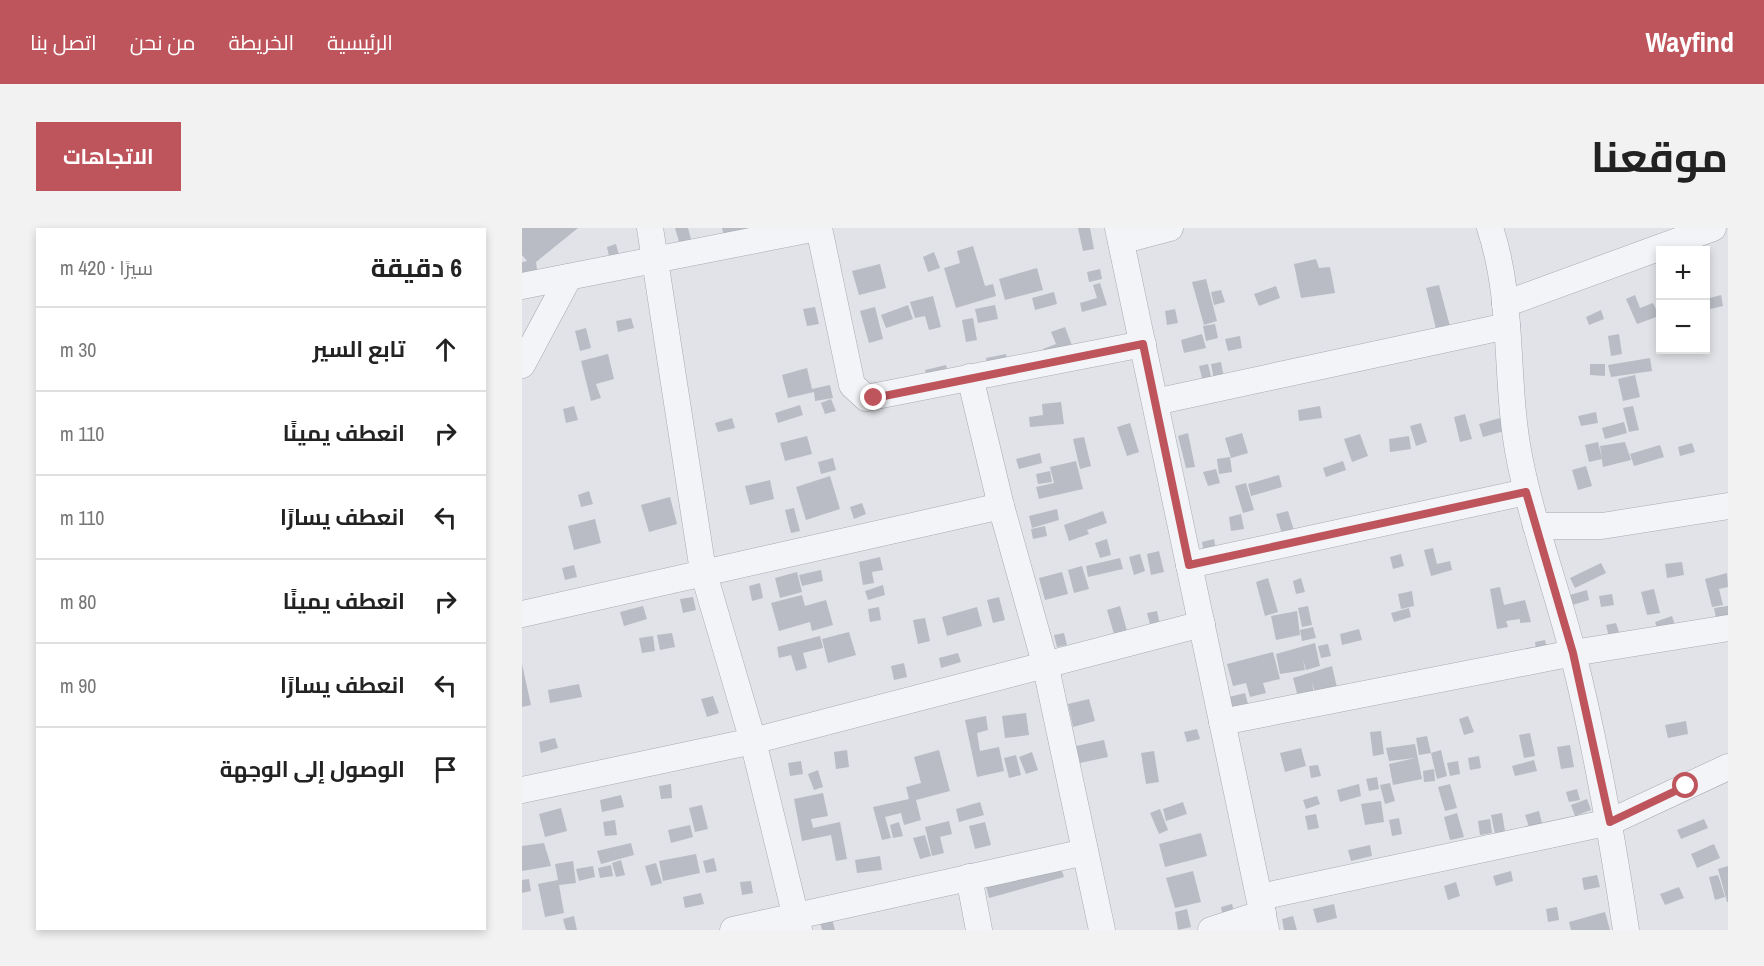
<!DOCTYPE html>
<html lang="ar">
<meta charset="utf-8">
<style>
body{margin:0;font-family:"Archivo Narrow",Cairo,sans-serif;background:#f2f2f2;color:#222;direction:rtl}
.controls{position:absolute;right:18px;top:18px;display:grid;overflow:hidden;border-radius:0px;box-shadow:0 3px 9px #0003}
.controls button{width:54px;height:54px;display:grid;place-items:center;padding:0;border:0;border-bottom:2px solid #e0e0e0;background:#fff;color:#222;font:30px sans-serif}
.stop{position:absolute;width:18px;height:18px;margin:-14px;border:4px solid #bf555c;border-radius:50%;background:#fff}
.stop.end{background:#bf555c;border-color:#fff;box-shadow:0 2px 6px #0008}
.list{margin:0;padding:0;list-style:none}
h2{display:flex;justify-content:space-between;align-items:center;height:78px;margin:0;padding:0 24px;font-size:26px}
h2 small{font-size:20px;font-weight:400;color:#767676}
.list li{display:grid;grid-template-columns:39px 1fr auto;gap:18px;align-items:center;box-sizing:border-box;height:84px;padding:0 24px;border-top:2px solid #e0e0e0}
.list b{display:block;font-size:22px;white-space:nowrap}
.list em{font-size:20px;font-style:normal;color:#767676}
.icon{flex:none;width:33px;height:33px;fill:none;stroke:currentColor;stroke-width:2;stroke-linecap:round;stroke-linejoin:round}
.map{position:relative;flex:none;width:1206px;height:702px;overflow:hidden;direction:ltr;border-radius:0px}
header{display:flex;align-items:center;gap:36px;box-sizing:border-box;height:84px;padding:0 30px;background:#bf555c;color:#fff}
header strong{font-size:28px}
nav{display:flex;gap:33px;margin-inline-start:auto;font-size:21px}
.intro{display:flex;align-items:center;justify-content:space-between;box-sizing:border-box;height:144px;padding:0 36px}
h1{margin:0;font-size:42px}
.button{padding:15px 27px;border-radius:0px;background:#bf555c;color:#fff;font-size:21px;font-weight:700}
main{display:flex;gap:36px;padding:0 36px}
aside{flex:1;background:#fff;border-radius:0px;box-shadow:0 3px 9px #0003}
.map>svg:first-child{display:block}
.building{fill:#b9bcc4}
.lines{fill:none;stroke-linecap:round;stroke-linejoin:round}
.minor-casing{stroke:#a7aab2;stroke-width:27}
.minor{stroke:#f3f4f7;stroke-width:26}
.route{stroke:#bf555c;stroke-width:8}
</style>
<header>
<strong>Wayfind</strong>
<nav><a>الرئيسية</a><a>الخريطة</a><a>من نحن</a><a>اتصل بنا</a></nav>
</header>
<div class="intro"><h1>موقعنا</h1><a class="button">الاتجاهات</a></div>
<main>
<div class="map">
<svg width="1206" height="702" viewBox="0 0 1206 702">
<rect width="100%" height="100%" fill="#e1e3e8"/>
<!-- building -->
<g class="building">
<polygon points="0,0 56,0 14,34 16,49 0,51 0,34 5,33 0,27"/>
<polygon points="153,0 166,0 170,15 158,17"/>
<polygon points="200,0 228,0 229,6 203,13"/>
<polygon points="556,0 568,0 572,21 561,23"/>
<polygon points="94,16 98,31 88,33 85,19"/>
<polygon points="451,18 463,58 471,56 474,68 434,80 422,40 438,35 435,23"/>
<polygon points="412,24 418,40 406,44 401,29"/>
<polygon points="794,31 797,40 808,39 813,65 779,70 772,36"/>
<polygon points="358,36 364,60 337,67 330,43"/>
<polygon points="515,40 521,62 483,72 477,51"/>
<polygon points="578,41 580,51 567,54 565,44"/>
<polygon points="684,51 695,93 682,97 670,54"/>
<polygon points="578,55 585,77 560,84 558,75 575,70 571,57"/>
<polygon points="917,57 930,106 916,109 904,60"/>
<polygon points="754,58 758,70 737,78 732,66"/>
<polygon points="699,62 703,74 692,77 689,64"/>
<polygon points="532,64 535,76 513,82 510,70"/>
<polygon points="1113,67 1118,80 1131,75 1137,88 1115,96 1104,71"/>
<polygon points="1199,67 1201,78 1184,82 1184,71"/>
<polygon points="411,68 419,99 407,102 403,88 393,90 388,74"/>
<polygon points="386,77 391,91 364,100 359,87"/>
<polygon points="473,77 476,91 456,95 453,81"/>
<polygon points="293,79 297,96 285,98 281,81"/>
<polygon points="353,79 361,111 347,115 338,83"/>
<polygon points="653,81 656,95 645,97 643,83"/>
<polygon points="1079,82 1082,91 1067,97 1064,89"/>
<polygon points="109,90 112,100 96,104 94,93"/>
<polygon points="451,90 455,112 444,114 440,92"/>
<polygon points="693,96 696,110 684,113 681,98"/>
<polygon points="543,99 552,123 525,132 521,121 534,116 529,104"/>
<polygon points="64,100 69,120 58,123 53,103"/>
<polygon points="680,106 684,120 662,125 659,112"/>
<polygon points="1097,106 1100,126 1089,128 1086,108"/>
<polygon points="718,108 720,120 706,123 703,111"/>
<polygon points="86,126 92,151 74,156 79,170 69,173 59,133"/>
<polygon points="484,126 486,138 466,142 464,130"/>
<polygon points="1128,130 1130,143 1089,149 1086,137"/>
<polygon points="699,134 703,155 693,157 689,136"/>
<polygon points="686,136 691,156 682,158 677,138"/>
<polygon points="1068,136 1083,136 1083,148 1068,147"/>
<polygon points="424,137 427,148 406,153 403,142"/>
<polygon points="285,140 290,161 308,157 311,170 293,173 292,164 266,170 260,147"/>
<polygon points="1113,147 1118,169 1101,173 1096,151"/>
<polygon points="309,171 314,183 303,186 299,175"/>
<polygon points="539,174 542,196 508,199 507,189 521,187 520,176"/>
<polygon points="278,177 281,187 256,195 253,185"/>
<polygon points="52,178 56,192 44,195 41,181"/>
<polygon points="798,178 800,190 777,193 776,182"/>
<polygon points="1111,178 1117,202 1107,204 1101,180"/>
<polygon points="1074,184 1076,195 1059,198 1056,188"/>
<polygon points="943,186 950,211 938,214 932,189"/>
<polygon points="210,190 213,200 196,204 193,195"/>
<polygon points="978,190 982,203 961,209 957,196"/>
<polygon points="1102,194 1105,205 1083,211 1080,200"/>
<polygon points="608,195 617,224 605,228 595,199"/>
<polygon points="899,195 905,214 894,218 888,198"/>
<polygon points="666,205 673,239 664,240 656,208"/>
<polygon points="720,205 726,225 709,230 703,210"/>
<polygon points="838,206 846,228 830,234 822,211"/>
<polygon points="285,208 290,226 263,233 258,215"/>
<polygon points="887,208 889,221 868,224 867,211"/>
<polygon points="562,209 569,238 558,241 551,211"/>
<polygon points="1076,214 1080,231 1067,234 1063,217"/>
<polygon points="1103,214 1109,232 1081,239 1078,218"/>
<polygon points="1170,215 1173,224 1158,228 1156,219"/>
<polygon points="1138,217 1142,229 1112,238 1108,226"/>
<polygon points="518,225 520,235 497,241 494,231"/>
<polygon points="708,229 710,244 697,246 695,231"/>
<polygon points="311,230 314,242 299,246 296,234"/>
<polygon points="554,233 561,261 517,271 514,259 532,255 528,239"/>
<polygon points="821,233 824,242 804,249 801,240"/>
<polygon points="1064,238 1070,258 1056,262 1050,242"/>
<polygon points="694,241 698,255 686,258 681,244"/>
<polygon points="528,243 530,254 516,256 514,246"/>
<polygon points="757,247 760,259 729,268 726,256"/>
<polygon points="308,248 318,281 284,292 274,259"/>
<polygon points="248,252 252,271 228,277 223,258"/>
<polygon points="724,255 732,282 721,285 713,258"/>
<polygon points="67,263 71,276 59,279 56,267"/>
<polygon points="148,269 155,296 127,304 119,277"/>
<polygon points="340,275 344,286 332,291 328,279"/>
<polygon points="272,280 278,303 269,305 263,282"/>
<polygon points="535,281 537,292 510,300 507,288"/>
<polygon points="581,283 585,295 565,302 567,306 547,313 542,297"/>
<polygon points="766,283 773,306 761,309 754,286"/>
<polygon points="719,286 722,301 709,303 707,289"/>
<polygon points="73,291 79,315 52,322 46,298"/>
<polygon points="523,298 525,308 511,311 509,301"/>
<polygon points="585,311 589,327 578,330 573,315"/>
<polygon points="692,311 695,328 683,330 680,314"/>
<polygon points="911,320 915,336 928,333 930,342 909,348 902,322"/>
<polygon points="637,323 642,344 629,347 625,326"/>
<polygon points="618,326 623,343 612,347 607,329"/>
<polygon points="879,326 882,338 871,341 868,329"/>
<polygon points="358,329 361,342 350,344 352,355 341,357 337,334"/>
<polygon points="598,330 601,341 566,349 564,338"/>
<polygon points="1160,334 1162,347 1145,350 1143,336"/>
<polygon points="1079,335 1084,345 1053,360 1048,350"/>
<polygon points="52,337 55,349 43,352 40,340"/>
<polygon points="560,338 567,361 552,365 546,342"/>
<polygon points="299,342 301,353 280,358 277,347"/>
<polygon points="275,344 280,364 258,370 253,350"/>
<polygon points="540,344 546,366 523,372 517,350"/>
<polygon points="1205,345 1206,359 1197,361 1201,377 1190,379 1183,351"/>
<polygon points="746,350 756,384 743,388 734,354"/>
<polygon points="779,350 783,364 774,366 771,353"/>
<polygon points="238,355 241,370 230,373 227,358"/>
<polygon points="361,357 363,367 346,372 343,363"/>
<polygon points="978,359 982,377 1003,372 1009,394 998,395 998,391 984,393 986,399 975,401 968,361"/>
<polygon points="1132,361 1138,385 1125,387 1119,364"/>
<polygon points="1065,362 1067,372 1044,379 1041,369"/>
<polygon points="890,363 892,378 879,381 876,366"/>
<polygon points="1090,366 1092,377 1079,379 1077,368"/>
<polygon points="280,367 283,378 304,372 311,397 290,403 288,394 257,403 249,375"/>
<polygon points="171,369 174,382 161,385 158,371"/>
<polygon points="477,369 483,392 471,395 465,372"/>
<polygon points="121,378 125,391 102,398 98,384"/>
<polygon points="598,378 605,403 592,406 585,382"/>
<polygon points="786,378 790,397 780,399 776,380"/>
<polygon points="1206,378 1206,388 1194,390 1192,380"/>
<polygon points="357,379 359,392 348,394 346,381"/>
<polygon points="455,379 460,398 425,408 420,389"/>
<polygon points="887,380 889,389 872,394 869,385"/>
<polygon points="635,383 638,397 629,400 625,385"/>
<polygon points="775,383 778,407 754,412 749,388"/>
<polygon points="1150,388 1154,400 1137,405 1133,394"/>
<polygon points="403,390 408,413 396,416 391,392"/>
<polygon points="1094,395 1099,410 1088,413 1084,397"/>
<polygon points="791,399 794,410 780,413 778,402"/>
<polygon points="837,401 840,412 820,417 818,406"/>
<polygon points="327,404 334,427 306,435 300,411"/>
<polygon points="150,405 153,419 138,422 135,407"/>
<polygon points="542,405 545,417 535,419 532,407"/>
<polygon points="131,408 133,423 120,425 117,410"/>
<polygon points="298,408 301,420 281,425 285,440 274,443 269,427 257,430 255,419"/>
<polygon points="1023,412 1026,425 1015,427 1013,414"/>
<polygon points="793,415 798,438 784,442 781,431 783,442 758,446 754,426"/>
<polygon points="806,416 809,428 799,430 796,418"/>
<polygon points="751,424 758,451 741,455 744,465 728,469 724,455 711,458 705,436"/>
<polygon points="436,425 439,434 419,440 417,430"/>
<polygon points="382,435 385,449 372,452 369,438"/>
<polygon points="0,436 9,477 0,479"/>
<polygon points="810,438 817,468 795,473 790,454 793,473 776,469 771,450"/>
<polygon points="57,456 60,469 28,475 26,462"/>
<polygon points="723,465 729,487 713,491 707,469"/>
<polygon points="191,468 197,485 185,489 179,471"/>
<polygon points="567,471 573,493 551,499 546,476"/>
<polygon points="504,485 507,507 483,510 480,488"/>
<polygon points="464,488 466,502 455,505 458,523 477,519 482,543 455,549 443,492"/>
<polygon points="946,488 952,504 942,507 937,491"/>
<polygon points="1164,493 1166,506 1146,510 1143,497"/>
<polygon points="675,501 678,511 665,514 662,504"/>
<polygon points="859,503 862,526 851,528 848,504"/>
<polygon points="1008,505 1013,528 1002,530 997,507"/>
<polygon points="905,508 909,525 897,527 894,510"/>
<polygon points="33,510 36,520 19,525 17,514"/>
<polygon points="582,512 586,529 558,535 554,518"/>
<polygon points="893,516 900,551 871,557 867,536 893,530 867,533 864,520"/>
<polygon points="1048,517 1052,539 1039,541 1035,519"/>
<polygon points="779,520 784,538 763,544 758,525"/>
<polygon points="325,522 327,539 314,541 312,524"/>
<polygon points="417,522 428,563 394,572 399,592 382,597 379,585 363,589 369,610 360,612 351,579 387,571 384,559 399,555 392,529"/>
<polygon points="919,522 925,548 915,551 909,525"/>
<polygon points="632,523 637,554 624,556 619,525"/>
<polygon points="510,524 516,542 504,546 497,529"/>
<polygon points="494,527 499,547 487,550 482,530"/>
<polygon points="957,528 959,540 948,542 946,530"/>
<polygon points="1012,532 1015,543 993,548 990,538"/>
<polygon points="279,533 281,546 268,548 266,535"/>
<polygon points="936,533 938,546 928,548 925,535"/>
<polygon points="796,537 799,548 789,550 787,538"/>
<polygon points="912,541 913,553 902,554 901,543"/>
<polygon points="296,542 301,559 292,562 286,546"/>
<polygon points="855,549 857,561 847,563 844,551"/>
<polygon points="868,555 873,573 863,576 858,557"/>
<polygon points="149,556 150,570 139,571 137,558"/>
<polygon points="837,556 839,568 818,574 815,562"/>
<polygon points="928,556 935,580 923,583 916,559"/>
<polygon points="1055,561 1058,572 1047,574 1044,564"/>
<polygon points="301,565 306,588 289,591 291,600 318,594 325,631 314,633 309,607 280,613 272,571"/>
<polygon points="99,567 102,579 80,584 78,572"/>
<polygon points="795,568 798,576 784,581 781,572"/>
<polygon points="1065,571 1069,582 1053,588 1049,577"/>
<polygon points="859,573 862,594 843,597 839,576"/>
<polygon points="458,574 462,587 437,594 434,581"/>
<polygon points="661,574 665,586 644,593 641,581"/>
<polygon points="180,577 186,601 173,604 167,580"/>
<polygon points="39,580 45,603 23,609 17,586"/>
<polygon points="638,581 646,602 637,606 628,585"/>
<polygon points="1017,583 1020,595 1007,599 1003,587"/>
<polygon points="935,585 942,609 928,612 922,589"/>
<polygon points="980,585 983,603 973,606 969,587"/>
<polygon points="794,586 797,600 786,602 783,588"/>
<polygon points="877,590 880,606 870,608 867,592"/>
<polygon points="968,591 970,605 958,607 956,593"/>
<polygon points="1182,591 1186,600 1159,611 1155,602"/>
<polygon points="93,592 95,607 83,608 81,594"/>
<polygon points="427,593 430,606 418,609 422,625 410,628 403,599"/>
<polygon points="377,594 381,608 371,610 368,597"/>
<polygon points="463,594 469,617 453,621 447,598"/>
<polygon points="168,597 171,609 149,615 146,602"/>
<polygon points="679,605 685,628 643,639 637,616"/>
<polygon points="403,607 409,628 398,631 391,610"/>
<polygon points="22,615 29,638 0,643 0,618"/>
<polygon points="109,615 112,627 79,636 75,623"/>
<polygon points="1192,616 1198,630 1175,640 1169,626"/>
<polygon points="848,617 850,628 829,633 826,622"/>
<polygon points="174,626 178,645 141,653 137,633"/>
<polygon points="358,628 360,642 335,645 333,632"/>
<polygon points="192,630 195,643 184,645 181,633"/>
<polygon points="99,632 103,647 94,649 90,635"/>
<polygon points="51,633 54,655 37,657 42,685 23,689 16,656 36,652 33,636"/>
<polygon points="134,635 140,655 129,658 123,638"/>
<polygon points="89,637 91,648 78,650 76,640"/>
<polygon points="71,638 73,649 57,653 54,641"/>
<polygon points="538,638 542,649 467,670 464,658"/>
<polygon points="1206,638 1206,674 1205,674 1196,641"/>
<polygon points="671,643 679,674 653,680 644,650"/>
<polygon points="989,643 991,653 974,658 971,648"/>
<polygon points="1075,647 1078,659 1062,662 1060,650"/>
<polygon points="1196,647 1203,669 1193,672 1187,649"/>
<polygon points="7,651 9,663 0,665 0,652"/>
<polygon points="229,653 231,665 220,667 218,654"/>
<polygon points="934,654 938,668 926,672 922,658"/>
<polygon points="1157,659 1162,670 1143,677 1138,666"/>
<polygon points="179,665 182,676 163,680 161,669"/>
<polygon points="710,676 713,688 701,691 699,679"/>
<polygon points="812,676 815,690 795,695 791,681"/>
<polygon points="1035,679 1037,692 1026,694 1024,681"/>
<polygon points="665,681 669,699 656,702 653,684"/>
<polygon points="1083,684 1088,702 1049,702 1047,694"/>
<polygon points="52,688 55,702 44,702 41,691"/>
<polygon points="771,688 775,702 762,702 760,691"/>
<polygon points="310,691 313,702 300,702 298,694"/>
</g>
<g class="lines">
<defs>
<g id="minor">
<polyline points="128,0 181,343 231,513 277,702"/>
<polyline points="297,0 330,157 344,170 621,116"/>
<polyline points="596,0 744,702"/>
<path d="M968,0C993,75 982,156 998,233C1011,299 1035,361 1051,426C1074,517 1090,609 1104,702"/>
<polyline points="599,13 648,0"/>
<polyline points="0,58 295,0"/>
<polyline points="983,76 1191,0"/>
<polyline points="0,137 47,49"/>
<polyline points="448,149 479,278 523,435 580,702"/>
<polyline points="633,174 985,98"/>
<polyline points="1014,298 1080,298 1206,278"/>
<polyline points="667,337 1004,264"/>
<polyline points="0,386 479,278"/>
<polyline points="700,494 1051,425 1206,400"/>
<polyline points="0,562 231,513 680,396"/>
<polyline points="447,649 457,702"/>
<polyline points="738,669 1088,594 1206,539"/>
<polyline points="211,702 563,624"/>
<polyline points="689,702 741,685"/>
</g>
</defs>
<!-- minor casing -->
<use href="#minor" class="minor-casing"/>
<!-- minor -->
<use href="#minor" class="minor"/>
</g>
<g class="lines">
<!-- route -->
<polyline class="route" points="352,170 621,116 667,337 1004,264 1051,425 1088,594 1164,558"/>
</g>
</svg>
<div class="controls">
<button>+</button>
<button>−</button>
</div>
<div class="stop" style="left:1164px;top:558px"></div>
<div class="stop end" style="left:352px;top:170px"></div>
</div>
<aside>
<h2>6 دقيقة<small>سيرًا · 420 m</small></h2>
<ul class="list">
<li><svg class="icon" aria-label="ahead" viewBox="0 0 24 24"><path d="M12 20V5M6 11l6-6 6 6"/></svg><div><b>تابع السير</b></div><em>30 m</em></li>
<li><svg class="icon" aria-label="right" viewBox="0 0 24 24"><path d="M7 20v-9h11M14 6l5 5-5 5"/></svg><div><b>انعطف يمينًا</b></div><em>110 m</em></li>
<li><svg class="icon" aria-label="left" viewBox="0 0 24 24"><path d="M17 20v-9H6M10 6l-5 5 5 5"/></svg><div><b>انعطف يسارًا</b></div><em>110 m</em></li>
<li><svg class="icon" aria-label="right" viewBox="0 0 24 24"><path d="M7 20v-9h11M14 6l5 5-5 5"/></svg><div><b>انعطف يمينًا</b></div><em>80 m</em></li>
<li><svg class="icon" aria-label="left" viewBox="0 0 24 24"><path d="M17 20v-9H6M10 6l-5 5 5 5"/></svg><div><b>انعطف يسارًا</b></div><em>90 m</em></li>
<li><svg class="icon" aria-label="arrive" viewBox="0 0 24 24"><path d="M6 21V4h12l-3 4 3 4H6"/></svg><div><b>الوصول إلى الوجهة</b></div></li>
</ul>
</aside>
</main>
